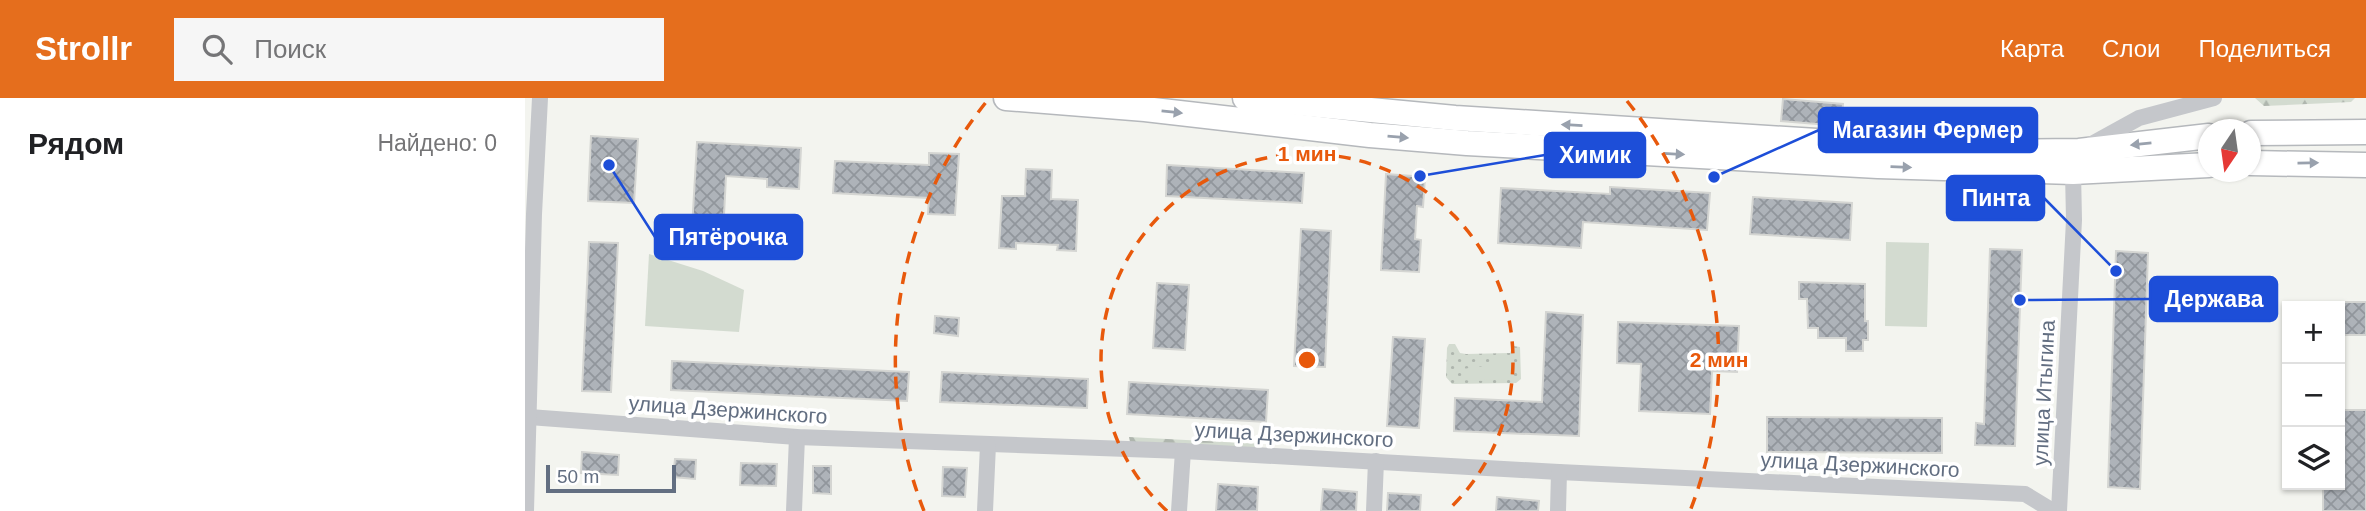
<!DOCTYPE html>
<html lang="ru">
<meta charset="utf-8">
<style>
body{margin:0;font-family:Helvetica,sans-serif;background:#f6f6f6;color:#202124}
.controls{position:absolute;right:21px;bottom:21px;display:grid;overflow:hidden;border-radius:0px;box-shadow:0 2px 5px #0004}
.controls button{width:63px;height:63px;display:grid;place-items:center;padding:0;border:0;border-bottom:2px solid #e0e0e0;background:#fff;color:#202124;font:35px sans-serif}
.compass{position:absolute;left:1673px;top:21px;width:63px;height:63px;border-radius:50%;background:#fff;box-shadow:0 2px 5px #0004;rotate:193deg}
.scale{position:absolute;left:21px;bottom:18px;width:130px;box-sizing:border-box;padding-left:7px;border:4px solid #626e81;border-top:0;font-size:19px;line-height:24px;white-space:nowrap;color:#626e81;-webkit-text-stroke:5px #fff;paint-order:stroke}
.list{margin:0;padding:0;list-style:none}
h2{display:flex;justify-content:space-between;align-items:center;height:91px;margin:0;padding:0 28px;font-size:30px}
h2 small{font-size:23px;font-weight:400;color:#757577}
.icon{flex:none;width:38px;height:38px;fill:none;stroke:currentColor;stroke-width:2;stroke-linecap:round;stroke-linejoin:round}
.map{position:relative;flex:none;width:1841px;height:413px;overflow:hidden}
header{display:flex;align-items:center;gap:42px;box-sizing:border-box;height:98px;padding:0 35px;background:#e56e1d;color:#fff}
header strong{font-size:33px}
nav{display:flex;gap:38px;margin-inline-start:auto;font-size:24px}
.search{width:490px;height:63px;background:#f6f6f6;display:flex;align-items:center;gap:18px;box-sizing:border-box;padding:0 24px;border-radius:0px;color:#757577;font-size:26px}
main{display:flex}
aside{flex:1;background:#fff}
.map>svg:first-child{display:block}
.grass{fill:url(#grass-dots)}
.forest{fill:url(#forest-firs)}
.park{fill:#d3dbd0}
.building{fill:url(#building-cross-hatch);stroke:#d4d5d2;stroke-width:2}
.lines{fill:none;stroke-linecap:round;stroke-linejoin:round}
.primary-casing{stroke:#b5b8bc;stroke-width:27}
.street{stroke:#c5c7cb;stroke-width:16}
.primary{stroke:#fff;stroke-width:24}
.oneway{fill:#99a1ad}
.ring{fill:none;stroke:#e8590c;stroke-width:3.5;stroke-dasharray:12 9}
.labels{text-anchor:middle;stroke-width:7;stroke-linejoin:round;paint-order:stroke}
.street-label{font-size:21px;fill:#626e81;stroke:#fff}
.centre{fill:#e8590c;stroke:#fff;stroke-width:3.5}
.ring-label{font-size:21px;text-anchor:middle;font-weight:bold;fill:#e8590c;stroke:#fff;stroke-width:7;stroke-linejoin:round;paint-order:stroke}
.leader{fill:none;stroke:#1d4ed8;stroke-width:2.5}
.callout-dot{fill:#1d4ed8;stroke:#fff;stroke-width:2.5}
.callout{fill:#1d4ed8;stroke:#1d4ed8;stroke-width:2.5}
.callout-label{font-size:23px;text-anchor:middle;font-weight:bold;fill:#fff}
</style>
<header>
<strong>Strollr</strong>
<div class="search"><svg class="icon" aria-label="search" viewBox="0 0 24 24"><circle cx="10" cy="10" r="6"/><path d="M15 15l6 6"/></svg>Поиск</div>
<nav><a>Карта</a><a>Слои</a><a>Поделиться</a></nav>
</header>
<main>
<aside>
<h2>Рядом<small>Найдено: 0</small></h2>
<ul class="list">
</ul>
</aside>
<div class="map">
<svg width="1841" height="413" viewBox="0 0 1841 413">
<defs>
<pattern id="grass-dots" width="8" height="8" patternUnits="userSpaceOnUse" patternTransform="scale(1.75)"><rect width="8" height="8" fill="#d3dbd0"/><path d="M2 2h.1M6 6h.1" fill="none" stroke="#afb6ae" stroke-width="1.8" stroke-linecap="round"/></pattern>
<pattern id="forest-firs" width="22" height="20" patternUnits="userSpaceOnUse" patternTransform="scale(1.75)"><rect width="22" height="20" fill="#d3dbd0"/><path d="M5 1l3.5 6h-7zM16 11l3.5 6h-7z" fill="#afb6ae"/></pattern>
<pattern id="building-cross-hatch" width="8" height="8" patternUnits="userSpaceOnUse" patternTransform="scale(1.75)"><rect width="8" height="8" fill="#aeb3b9"/><path d="M0 0l8 8M0 8l8-8" fill="none" stroke="#91969c"/></pattern>
</defs>
<rect width="100%" height="100%" fill="#f3f4ef"/>
<!-- grass -->
<polygon class="grass" points="924,246 930,246 935,255 941,256 985,255 988,248 995,249 996,281 991,285 927,286 921,279 922,250"/>
<!-- forest -->
<g class="forest">
<polygon points="1730,0 1830,0 1826,4 1739,8"/>
<polygon points="604,339 737,346 735,351 605,344"/>
</g>
<!-- park -->
<g class="park">
<polygon points="1361,144 1404,145 1402,229 1360,228"/>
<polygon points="124,156 178,173 219,192 214,234 120,228"/>
<polygon points="974,260 989,260 989,276 983,281 959,282 958,283 937,282 937,271 960,268"/>
</g>
<!-- building -->
<g class="building">
<polygon points="1258,1 1318,6 1316,28 1256,23"/>
<polygon points="66,38 113,41 109,105 63,103"/>
<polygon points="172,44 276,50 274,91 242,89 242,81 201,78 199,117 211,118 209,150 166,148"/>
<polygon points="404,55 434,56 430,117 403,116 404,100 308,95 310,63 404,67"/>
<polygon points="642,67 779,75 777,105 641,98"/>
<polygon points="501,71 527,72 526,101 553,102 551,153 532,152 533,147 491,145 491,151 474,150 477,98 500,98"/>
<polygon points="861,76 900,79 898,109 892,108 890,141 896,142 894,174 856,172"/>
<polygon points="1085,89 1185,95 1182,132 1058,124 1056,150 973,145 976,90 1085,96"/>
<polygon points="1228,99 1327,105 1325,142 1225,136"/>
<polygon points="776,131 806,133 800,269 769,268"/>
<polygon points="64,144 93,145 86,294 57,293"/>
<polygon points="1465,151 1497,152 1490,348 1450,347 1451,325 1459,326"/>
<polygon points="1591,153 1623,155 1615,391 1583,389"/>
<polygon points="1274,184 1340,186 1340,223 1343,223 1343,242 1338,242 1338,253 1321,253 1321,240 1293,240 1293,230 1283,230 1282,201 1274,201"/>
<polygon points="632,185 664,187 660,252 628,250"/>
<rect x="1815" y="204" width="26" height="33"/>
<polygon points="1021,214 1058,217 1054,338 929,333 930,300 1017,304"/>
<polygon points="410,218 434,220 433,238 409,235"/>
<polygon points="1093,224 1214,228 1212,274 1187,273 1185,316 1114,313 1116,266 1092,265"/>
<polygon points="868,239 900,241 894,330 862,328"/>
<polygon points="147,263 384,274 382,303 146,292"/>
<polygon points="417,274 563,281 562,310 415,304"/>
<polygon points="604,284 743,292 741,324 602,316"/>
<polygon points="1815,312 1841,312 1841,413 1798,413 1798,387 1815,387"/>
<polygon points="1242,319 1417,320 1417,355 1242,354"/>
<polygon points="57,354 94,357 93,377 56,375"/>
<polygon points="150,361 171,362 170,381 148,379"/>
<polygon points="216,365 252,366 251,388 215,387"/>
<polygon points="288,368 306,368 306,396 288,395"/>
<polygon points="418,369 442,370 440,399 417,398"/>
<polygon points="693,386 733,389 732,413 691,413"/>
<polygon points="798,391 832,394 831,413 796,413"/>
<polygon points="863,395 896,397 895,413 862,413"/>
<polygon points="972,399 1014,403 1013,413 971,413"/>
</g>
<g class="lines">
<defs>
<g id="primary">
<polyline points="481,0 620,11 845,37 942,45 1353,68 1548,74 1684,67"/>
<polyline points="720,0 930,20 1465,54 1554,53 1684,38"/>
<polyline points="1726,35 1841,34"/>
<polyline points="1726,65 1841,67"/>
</g>
</defs>
<!-- primary casing -->
<use href="#primary" class="primary-casing"/>
<!-- street -->
<g class="street">
<polyline points="1565,47 1614,20 1689,0"/>
<polyline points="4,319 272,339 658,353 1034,374 1500,396 1528,413"/>
<polyline points="1,413 9,116 15,0"/>
<polyline points="269,413 272,339"/>
<polyline points="460,413 463,347"/>
<polyline points="654,413 658,353"/>
<polyline points="849,413 851,363"/>
<polyline points="1033,413 1034,374"/>
<polyline points="1534,413 1549,122 1548,74 1551,66"/>
</g>
<!-- primary -->
<use href="#primary" class="primary"/>
</g>
<!-- one-way arrows -->
<defs><path id="oneway-solid" d="M-6-.8H1V-3.2L6.5 0L1 3.2V.8H-6Z" transform="scale(1.75)"/></defs>
<g class="oneway">
<use href="#oneway-solid" transform="translate(647 14) rotate(6)"/>
<use href="#oneway-solid" transform="translate(1047 27) rotate(-177)"/>
<use href="#oneway-solid" transform="translate(873 39) rotate(5)"/>
<use href="#oneway-solid" transform="translate(1616 46) rotate(174)"/>
<use href="#oneway-solid" transform="translate(1149 56) rotate(3)"/>
<use href="#oneway-solid" transform="translate(1783 65) rotate(-1)"/>
<use href="#oneway-solid" transform="translate(1376 69) rotate(2)"/>
</g>
<!-- distance rings -->
<g class="ring">
<path d="M642 413A206 206 0 1 1 922 413"/>
<path d="M399 413A412 412 0 0 1 462 3M1102 3A412 412 0 0 1 1165 413"/>
</g>
<g class="labels">
<!-- street labels -->
<g class="street-label">
<text transform="translate(1519 295) rotate(-87)" y="7">улица Итыгина</text>
<text transform="translate(203 312) rotate(4)" y="7">улица Дзержинского</text>
<text transform="translate(769 337) rotate(3)" y="7">улица Дзержинского</text>
<text transform="translate(1335 367) rotate(3)" y="7">улица Дзержинского</text>
</g>
</g>
<circle cx="782" cy="262" r="10" class="centre"/>
<g class="ring-label">
<text x="782" y="63">1 мин</text>
<text x="1194" y="269">2 мин</text>
</g>
<!-- callouts -->
<path class="leader" d="M1189 79L1294 32M895 78L1020 57M1591 173L1519 100M84 67L130 139M1495 202L1625 201"/>
<g class="callout-dot">
<circle cx="1189" cy="79" r="7"/>
<circle cx="895" cy="78" r="7"/>
<circle cx="1591" cy="173" r="7"/>
<circle cx="84" cy="67" r="7"/>
<circle cx="1495" cy="202" r="7"/>
</g>
<g class="callout">
<rect x="1294" y="10" width="218" height="44" rx="7"/>
<rect x="1020" y="35" width="100" height="44" rx="7"/>
<rect x="1422" y="78" width="97" height="44" rx="7"/>
<rect x="130" y="117" width="147" height="44" rx="7"/>
<rect x="1625" y="179" width="127" height="44" rx="7"/>
</g>
<g class="callout-label">
<text x="1403" y="40">Магазин Фермер</text>
<text x="1070" y="65">Химик</text>
<text x="1471" y="108">Пинта</text>
<text x="203" y="147">Пятёрочка</text>
<text x="1689" y="209">Держава</text>
</g>
</svg>
<div class="controls">
<button>+</button>
<button>−</button>
<button><svg class="icon" aria-label="layers" viewBox="0 0 24 24"><path d="M12 4l9 5-9 5-9-5zM3 14l9 5 9-5"/></svg></button>
</div>
<svg class="compass" viewBox="-18 -18 36 36"><path d="M0-13l5 13h-10z" fill="#e53935"/><path d="M0 13l5-13h-10z" fill="#757577"/></svg>
<div class="scale">50 m</div>
</div>
</main>
